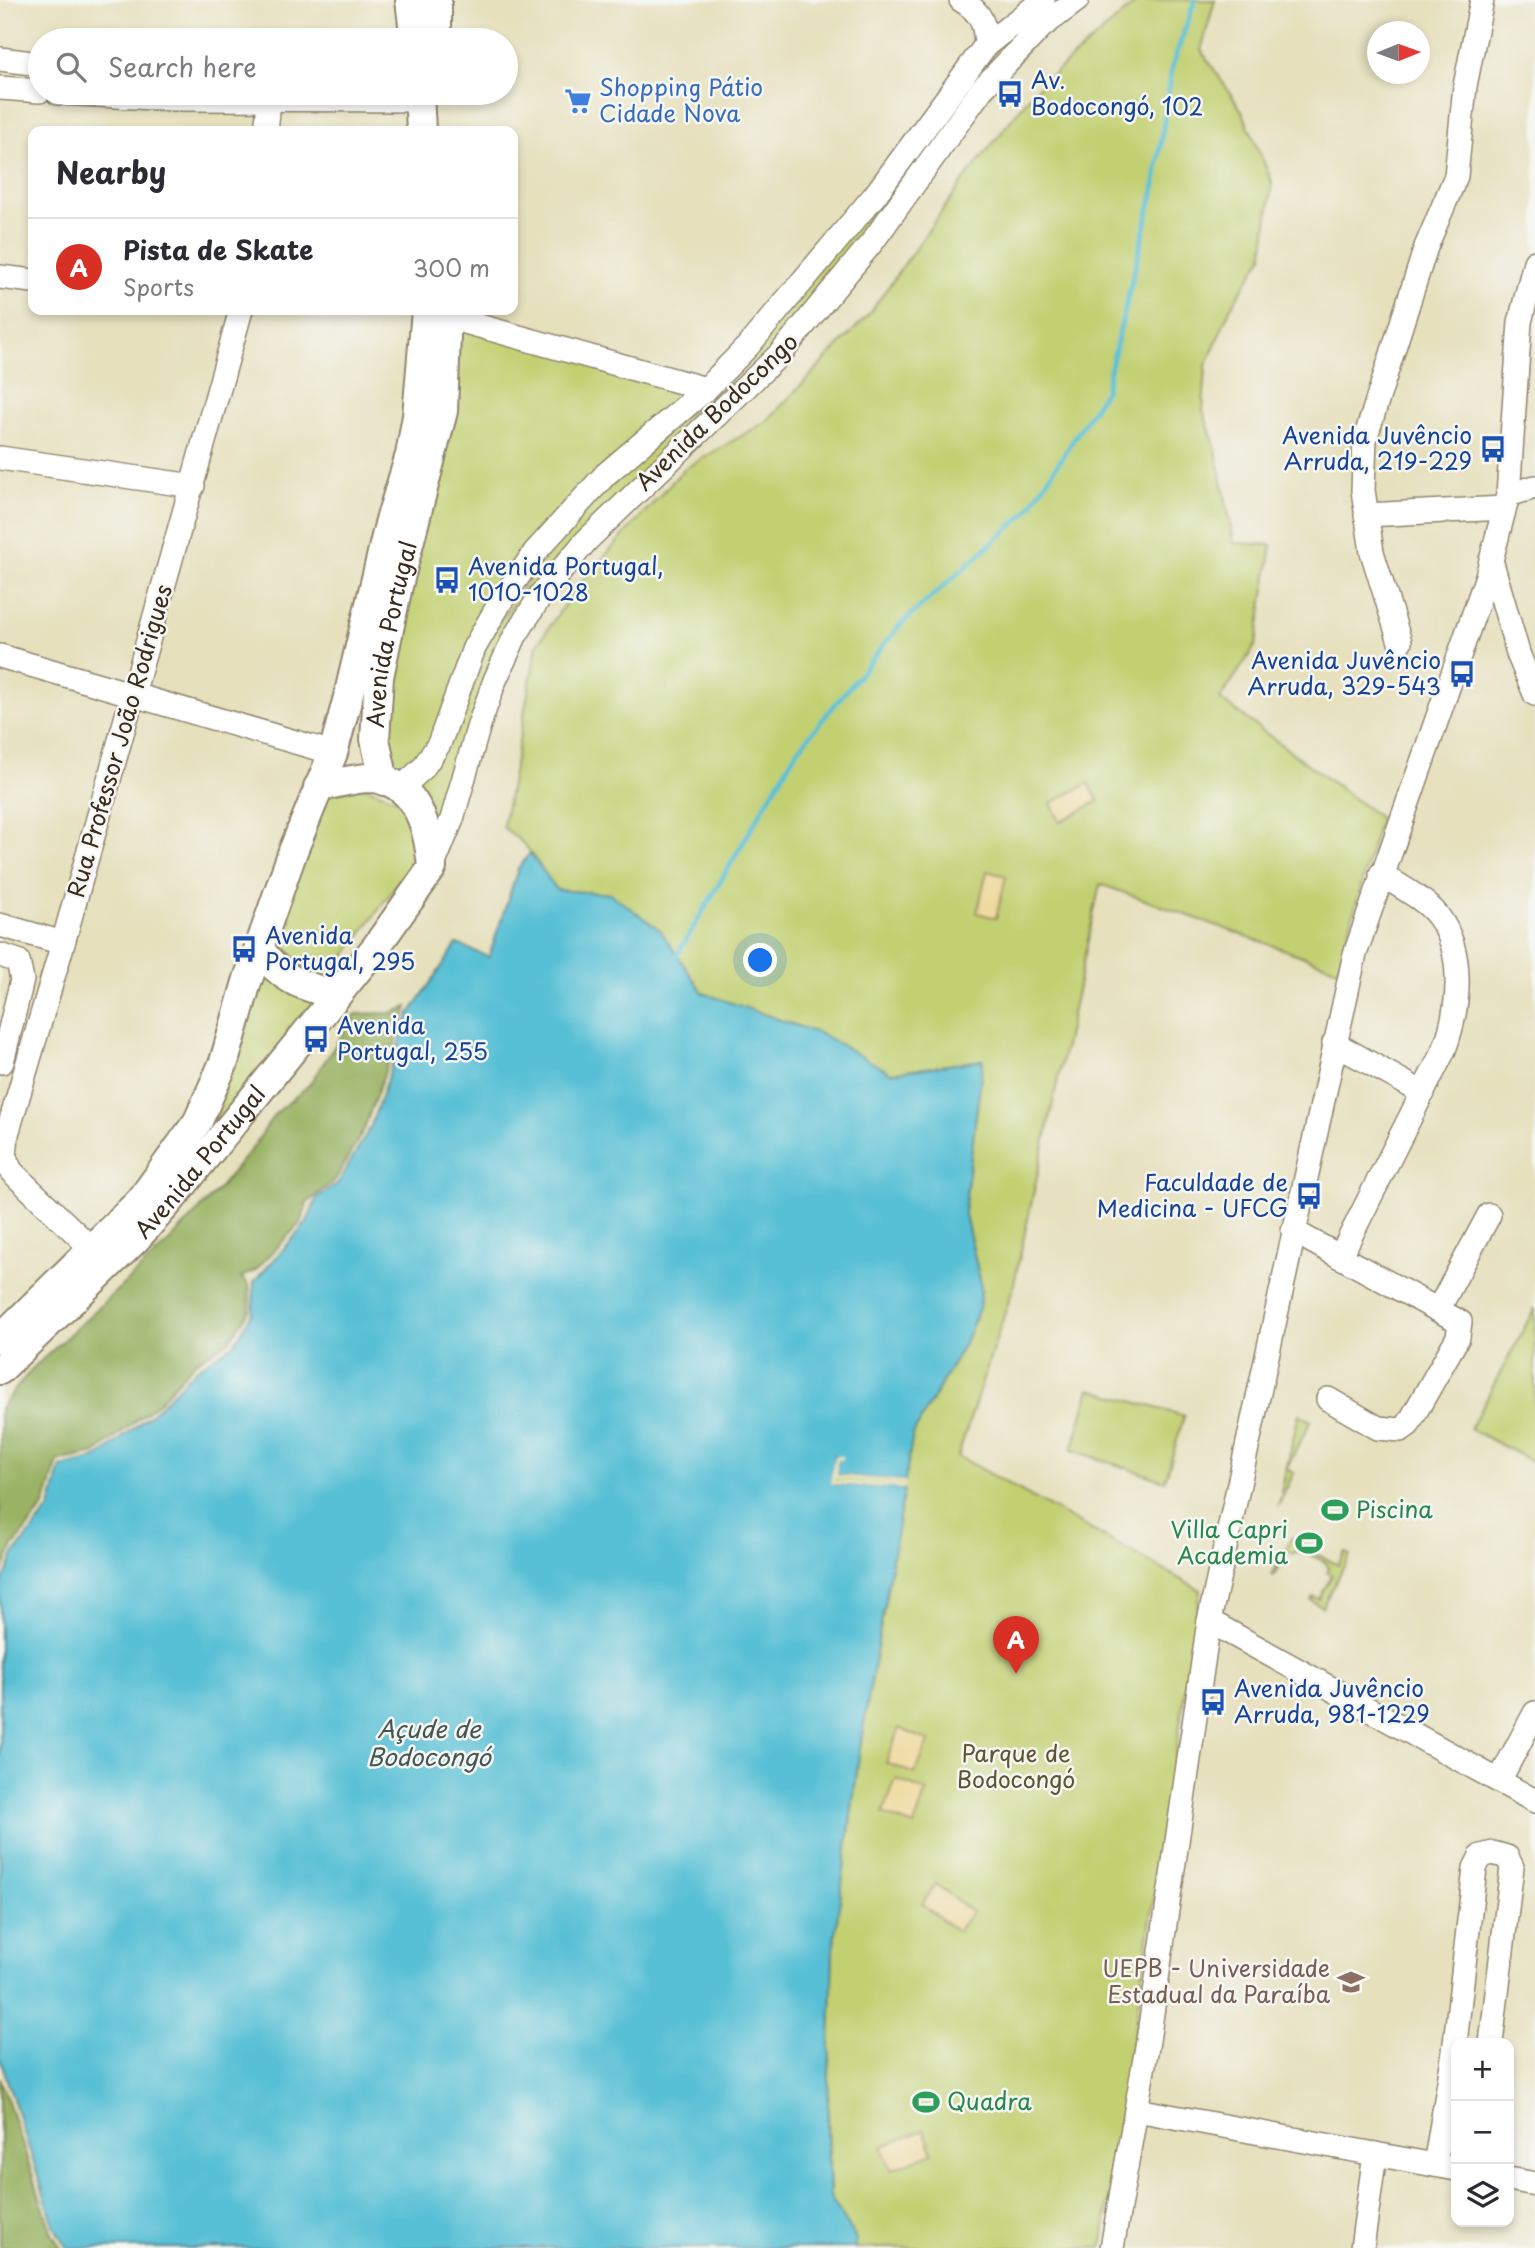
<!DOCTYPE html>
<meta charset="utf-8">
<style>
body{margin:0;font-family:"Playpen Sans",sans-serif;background:#f7f7f7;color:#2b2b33}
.controls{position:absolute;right:21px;bottom:21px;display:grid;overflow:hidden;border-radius:14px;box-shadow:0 4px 10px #0003}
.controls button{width:63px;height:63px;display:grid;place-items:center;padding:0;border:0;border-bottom:2px solid #e1e1e2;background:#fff;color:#2b2b33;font:35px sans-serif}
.compass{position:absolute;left:1367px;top:21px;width:63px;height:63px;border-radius:50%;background:#fff;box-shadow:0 4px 10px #0003;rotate:89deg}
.you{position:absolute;left:761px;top:961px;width:24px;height:24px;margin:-18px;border:5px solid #fff;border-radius:50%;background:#1a73e8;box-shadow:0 0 0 10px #1a73e833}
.badge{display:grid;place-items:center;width:46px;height:46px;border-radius:50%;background:#d93025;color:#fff;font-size:23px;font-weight:700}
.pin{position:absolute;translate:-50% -58px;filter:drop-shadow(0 2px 4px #0008)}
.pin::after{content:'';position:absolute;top:37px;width:24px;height:21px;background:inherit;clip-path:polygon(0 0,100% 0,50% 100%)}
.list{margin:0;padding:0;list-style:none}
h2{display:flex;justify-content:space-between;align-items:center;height:91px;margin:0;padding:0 28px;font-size:30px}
h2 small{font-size:23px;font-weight:400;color:#7c7c81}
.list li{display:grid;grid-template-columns:46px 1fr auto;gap:21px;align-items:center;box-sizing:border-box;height:98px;padding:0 28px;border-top:2px solid #e1e1e2}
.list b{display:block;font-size:26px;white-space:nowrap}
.list p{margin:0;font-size:23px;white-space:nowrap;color:#7c7c81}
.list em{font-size:23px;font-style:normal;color:#7c7c81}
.icon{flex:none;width:38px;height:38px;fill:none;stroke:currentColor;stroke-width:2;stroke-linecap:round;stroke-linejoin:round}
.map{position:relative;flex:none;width:1535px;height:2248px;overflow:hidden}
.search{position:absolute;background:#fff;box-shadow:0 4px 10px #0003;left:28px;top:28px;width:490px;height:77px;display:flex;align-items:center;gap:18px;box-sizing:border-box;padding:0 24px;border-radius:38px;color:#7c7c81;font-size:26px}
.panel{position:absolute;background:#fff;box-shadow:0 4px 10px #0003;left:28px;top:126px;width:490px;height:189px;border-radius:14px}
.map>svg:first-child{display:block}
.green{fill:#c2d072;stroke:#7e7d48;stroke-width:2}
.forest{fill:#99b264;stroke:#6a6e41;stroke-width:2}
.sand{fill:#eeda9e;stroke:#94825e;stroke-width:2}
.water{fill:#58c0d5;stroke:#4a757a;stroke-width:2}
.pier{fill:#e6e0bd}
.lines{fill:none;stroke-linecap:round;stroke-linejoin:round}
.stream{stroke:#58c0d5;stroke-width:5}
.minor-casing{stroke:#90856e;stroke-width:26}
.major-casing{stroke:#90856e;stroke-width:32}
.minor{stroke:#fff;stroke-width:23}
.major{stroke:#fff;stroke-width:28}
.labels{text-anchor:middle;stroke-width:5;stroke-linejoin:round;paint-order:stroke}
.transit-label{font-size:23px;fill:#164399;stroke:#f6f6f2;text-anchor:start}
.shop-label{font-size:23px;fill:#366cbe;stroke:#f6f6f2;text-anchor:start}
.street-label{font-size:23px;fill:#3b2a1e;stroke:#f6f6f2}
.leisure-label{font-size:23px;fill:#27864d;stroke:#f6f6f2;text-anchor:start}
.park-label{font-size:23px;fill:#5d5433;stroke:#f6f6f2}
.education-label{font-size:23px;fill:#785e54;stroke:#f6f6f2;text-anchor:end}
.water-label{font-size:24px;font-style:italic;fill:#445755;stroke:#f6f6f2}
</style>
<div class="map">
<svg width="1535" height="2248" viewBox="0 0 1535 2248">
<rect width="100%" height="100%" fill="#f6f6f2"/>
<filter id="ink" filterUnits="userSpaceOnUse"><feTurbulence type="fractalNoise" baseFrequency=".0143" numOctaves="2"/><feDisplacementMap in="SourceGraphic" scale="14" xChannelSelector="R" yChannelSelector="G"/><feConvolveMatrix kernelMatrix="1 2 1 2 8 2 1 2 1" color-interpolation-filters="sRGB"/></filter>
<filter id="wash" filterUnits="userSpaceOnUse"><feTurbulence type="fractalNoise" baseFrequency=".00686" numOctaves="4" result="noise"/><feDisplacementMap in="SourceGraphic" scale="28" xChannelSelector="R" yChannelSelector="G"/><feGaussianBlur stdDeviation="1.57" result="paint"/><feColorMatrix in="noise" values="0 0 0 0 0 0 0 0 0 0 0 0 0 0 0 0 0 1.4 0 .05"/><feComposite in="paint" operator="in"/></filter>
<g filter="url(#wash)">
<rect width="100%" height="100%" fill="#e6e0bd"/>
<!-- green -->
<g class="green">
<polygon points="1053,0 1068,0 773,353 540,584 438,827 413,787 478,654 559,534 730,373 990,48"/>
<polygon points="1139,0 1215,0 1201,50 1242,111 1272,182 1263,256 1230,309 1206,366 1203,410 1216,450 1234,543 1272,545 1256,645 1220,699 1380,818 1338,969 1100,884 1013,1288 958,1456 1200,1590 1102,2248 855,2248 857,2240 830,2197 828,2108 833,1951 861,1741 904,1489 830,1484 834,1456 842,1456 837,1475 913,1434 966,1340 979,1308 981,1284 964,1211 983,1060 891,1073 823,1035 703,993 660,930 611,894 557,890 525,845 503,827 537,645 575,589 684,469 767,421 869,314 964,180 1034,91"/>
<polygon points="456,324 692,390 524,558 435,742 400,782 383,760 382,713"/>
<polygon points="363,786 406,803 420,852 327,981 276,958 272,939 327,795"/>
<polygon points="263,960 327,996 254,1091 148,1204"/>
<polygon points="1535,1308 1535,1463 1470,1429"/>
<polygon points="1090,1389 1184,1416 1165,1481 1072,1450"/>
<polygon points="1299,1414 1311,1421 1286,1469 1294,1473 1278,1506 1283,1493 1281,1492"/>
<polygon points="1292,1537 1301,1542 1300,1545 1338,1565 1345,1552 1350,1555 1322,1607 1311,1600 1313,1597 1319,1599 1332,1575 1327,1572 1329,1568 1325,1562 1303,1551 1301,1554 1295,1551 1293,1554 1287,1551 1274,1576 1272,1574"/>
</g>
<!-- forest -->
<g class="forest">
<polygon points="408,1007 364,1129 335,1180 307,1203 302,1221 255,1271 241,1277 249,1285 250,1310 229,1341 194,1363 158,1403 95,1453 58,1461 44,1506 12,1548 0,1576 0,1408 31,1370 168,1243 217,1191 254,1146 274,1115 309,1085 356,1014 391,1013"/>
<polygon points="0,2077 52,2234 61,2248 0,2248"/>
</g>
<!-- sand -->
<g class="sand">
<polygon points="1089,783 1098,801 1060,822 1051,803"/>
<polygon points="987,871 1006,876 996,918 977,913"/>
<polygon points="899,1728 929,1741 915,1774 886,1763"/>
<polygon points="896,1779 926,1791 914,1826 883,1814"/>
<polygon points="936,1884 972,1912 957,1931 922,1904"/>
<polygon points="924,2130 933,2153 891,2170 882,2147"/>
</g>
<!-- water -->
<polygon class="water" points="530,853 557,890 611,894 660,930 703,993 823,1035 891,1073 983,1060 964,1211 981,1284 979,1308 966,1340 913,1434 905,1481 836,1475 837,1460 834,1456 831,1484 904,1489 861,1741 833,1951 827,2135 830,2197 857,2240 855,2248 67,2248 55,2228 0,2058 0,1589 14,1554 50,1508 61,1467 97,1458 156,1410 196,1369 234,1344 253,1312 254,1282 306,1224 317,1198 338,1183 371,1126 409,1015 457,944 489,957 518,869"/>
<!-- pier -->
<polygon class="pier" points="834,1456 842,1456 842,1460 837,1460 837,1475 905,1481 905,1484 834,1478 834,1481 905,1485 904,1489 830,1484"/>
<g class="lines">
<!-- stream -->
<polyline class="stream" points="675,959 796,752 901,624 1026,513 1105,391 1154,190 1172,67 1195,0"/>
</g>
</g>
<g filter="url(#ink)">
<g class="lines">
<defs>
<g id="minor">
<path d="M961,0C981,12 985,23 986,45"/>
<polyline points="0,59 40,64"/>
<polyline points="0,88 40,91"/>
<polyline points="58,93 173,99 420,100"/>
<polyline points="266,131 270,93"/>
<polyline points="0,277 33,281"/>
<polyline points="447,317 706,389"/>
<polyline points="0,458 193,486"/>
<polyline points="1508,495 1535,487"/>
<polyline points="1366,515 1504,508"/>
<polyline points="1491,560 1519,656 1535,694"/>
<polyline points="1400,642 1372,552 1363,490 1365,439 1426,247 1456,176 1465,86 1482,0"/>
<polyline points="0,656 333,753"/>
<polyline points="400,789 423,768 439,744 474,648 501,601 535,552 606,474 706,389 748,346 875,195 986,45 1043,0"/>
<polyline points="432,868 452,819 479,725 495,680 515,636 543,592 586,541 781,353 873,241 982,89 1041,27 1077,0"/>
<polyline points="0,925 63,943"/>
<polyline points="0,955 18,961 22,980 2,1062"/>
<polyline points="1334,1043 1423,1093"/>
<polyline points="1293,1231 1460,1322 1458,1337 1408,1425 1401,1430 1378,1428 1328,1399"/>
<polyline points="91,1248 11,1171 5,1157 7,1134 63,943 241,310"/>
<path d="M1340,1257L1444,1050C1459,1010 1466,953 1438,916C1425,899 1399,886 1381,874"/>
<polyline points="1439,1308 1489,1215"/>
<polyline points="1209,1621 1535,1801"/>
<polyline points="1499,1781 1535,1713"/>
<polyline points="1137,2110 1456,2169"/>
<polyline points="1435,2165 1454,2052 1475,1868 1481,1856 1493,1853 1507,1857 1512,1867 1491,2043"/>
<polyline points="1509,2179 1535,2184"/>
<polyline points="1112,2248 1148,2041 1209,1621 1355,954 1487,576 1508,495 1520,322 1535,262"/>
<polyline points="1362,2248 1375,2154"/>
</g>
<g id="major">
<polyline points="410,0 415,40"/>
<polyline points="437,40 437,0"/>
<polyline points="419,93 421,131"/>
<path id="s1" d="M384,781L375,739L379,677L398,586L443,411L447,310"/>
<path d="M259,948C281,980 301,986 337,995"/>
<polyline points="0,1339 141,1200 198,1121 224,1062 247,982 293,851 333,753 348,697 389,524 410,455 417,416 426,310"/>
<path id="s2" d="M0,1370L135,1240L169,1202L376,947L432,868C429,831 418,780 371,778C353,778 335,784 318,787"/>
</g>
</defs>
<!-- minor casing -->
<use href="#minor" class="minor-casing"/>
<!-- major casing -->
<use href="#major" class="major-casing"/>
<!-- minor -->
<use href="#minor" class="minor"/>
<!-- major -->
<use href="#major" class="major"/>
</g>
</g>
<!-- icons -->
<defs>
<symbol id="bus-bare" viewBox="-9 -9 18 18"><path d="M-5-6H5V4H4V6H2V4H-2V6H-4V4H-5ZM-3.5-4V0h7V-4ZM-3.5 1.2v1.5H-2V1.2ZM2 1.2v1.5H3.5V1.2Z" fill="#1a4fb4" stroke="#f6f6f2" stroke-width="2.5" paint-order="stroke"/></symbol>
<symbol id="supermarket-bare" viewBox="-9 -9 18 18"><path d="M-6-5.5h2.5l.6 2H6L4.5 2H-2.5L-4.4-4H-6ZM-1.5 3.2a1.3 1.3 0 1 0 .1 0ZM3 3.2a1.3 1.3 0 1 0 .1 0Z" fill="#3f7fe0" stroke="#f6f6f2" stroke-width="2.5" paint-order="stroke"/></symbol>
<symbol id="stadium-bare" viewBox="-9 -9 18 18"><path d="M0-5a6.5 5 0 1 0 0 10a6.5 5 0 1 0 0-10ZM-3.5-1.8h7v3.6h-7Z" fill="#2e9e5b" stroke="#f6f6f2" stroke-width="2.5" paint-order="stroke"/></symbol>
<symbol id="university-bare" viewBox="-9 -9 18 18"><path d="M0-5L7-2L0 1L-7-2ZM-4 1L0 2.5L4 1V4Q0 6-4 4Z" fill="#8d6e63" stroke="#f6f6f2" stroke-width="2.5" paint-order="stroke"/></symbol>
</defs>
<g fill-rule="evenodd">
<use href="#bus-bare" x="991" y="75" width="38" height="38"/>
<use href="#supermarket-bare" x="559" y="82" width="38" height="38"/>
<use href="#bus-bare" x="1474" y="430" width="38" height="38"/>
<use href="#bus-bare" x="428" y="561" width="38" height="38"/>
<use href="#bus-bare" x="1443" y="655" width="38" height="38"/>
<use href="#bus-bare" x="225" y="930" width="38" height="38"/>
<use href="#bus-bare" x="297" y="1020" width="38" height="38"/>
<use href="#bus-bare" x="1290" y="1177" width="38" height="38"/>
<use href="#stadium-bare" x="1316" y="1491" width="38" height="38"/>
<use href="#stadium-bare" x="1290" y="1524" width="38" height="38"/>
<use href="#bus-bare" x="1194" y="1683" width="38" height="38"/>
<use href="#university-bare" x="1332" y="1963" width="38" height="38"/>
<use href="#stadium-bare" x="907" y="2083" width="38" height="38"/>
</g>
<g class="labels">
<!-- transit labels -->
<g class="transit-label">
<text x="1031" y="89">Av.<tspan x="1031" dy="26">Bodocongó, 102</tspan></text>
<text x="1472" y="444" text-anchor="end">Avenida Juvêncio<tspan x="1472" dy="26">Arruda, 219-229</tspan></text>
<text x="468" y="575">Avenida Portugal,<tspan x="468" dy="26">1010-1028</tspan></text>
<text x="1441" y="669" text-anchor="end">Avenida Juvêncio<tspan x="1441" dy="26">Arruda, 329-543</tspan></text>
<text x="265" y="944">Avenida<tspan x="265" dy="26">Portugal, 295</tspan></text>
<text x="337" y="1034">Avenida<tspan x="337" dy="26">Portugal, 255</tspan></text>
<text x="1288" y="1191" text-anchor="end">Faculdade de<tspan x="1288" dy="26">Medicina - UFCG</tspan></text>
<text x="1234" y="1697">Avenida Juvêncio<tspan x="1234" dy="26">Arruda, 981-1229</tspan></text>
</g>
<!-- shop labels -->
<g class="shop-label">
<text x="599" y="96">Shopping Pátio<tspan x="599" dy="26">Cidade Nova</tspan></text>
</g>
<!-- street labels -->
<g class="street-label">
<text transform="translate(717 412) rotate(-44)" y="8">Avenida Bodocongo</text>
<text dy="8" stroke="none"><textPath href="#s1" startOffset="149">Avenida Portugal</textPath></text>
<text transform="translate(120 741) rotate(-74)" y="8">Rua Professor João Rodrigues</text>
<text dy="8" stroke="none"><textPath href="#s2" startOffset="289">Avenida Portugal</textPath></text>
</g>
<!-- leisure labels -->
<g class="leisure-label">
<text x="1356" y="1518">Piscina</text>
<text x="1288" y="1538" text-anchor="end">Villa Capri<tspan x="1288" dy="26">Academia</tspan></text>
<text x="947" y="2110">Quadra</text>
</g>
<!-- park labels -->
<g class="park-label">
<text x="1016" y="1762">Parque de<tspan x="1016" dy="26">Bodocongó</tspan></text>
</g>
<!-- education labels -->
<g class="education-label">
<text x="1330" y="1977">UEPB - Universidade<tspan x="1330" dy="26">Estadual da Paraíba</tspan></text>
</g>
<!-- water labels -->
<g class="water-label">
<text x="429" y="1738">Açude de<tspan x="429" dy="28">Bodocongó</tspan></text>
</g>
</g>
</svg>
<div class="controls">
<button>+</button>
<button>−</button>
<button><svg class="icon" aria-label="layers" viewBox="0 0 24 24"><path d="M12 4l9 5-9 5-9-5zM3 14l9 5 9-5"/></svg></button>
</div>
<svg class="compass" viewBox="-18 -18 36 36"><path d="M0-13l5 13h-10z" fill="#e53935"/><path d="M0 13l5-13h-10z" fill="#7c7c81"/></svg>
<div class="you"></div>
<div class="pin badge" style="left:1016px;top:1674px">A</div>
<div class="search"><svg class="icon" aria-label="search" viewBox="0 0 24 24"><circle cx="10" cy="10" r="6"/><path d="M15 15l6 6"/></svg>Search here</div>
<section class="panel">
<h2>Nearby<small></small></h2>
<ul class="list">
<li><span class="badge">A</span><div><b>Pista de Skate</b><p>Sports</p></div><em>300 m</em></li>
</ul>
</section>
</div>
